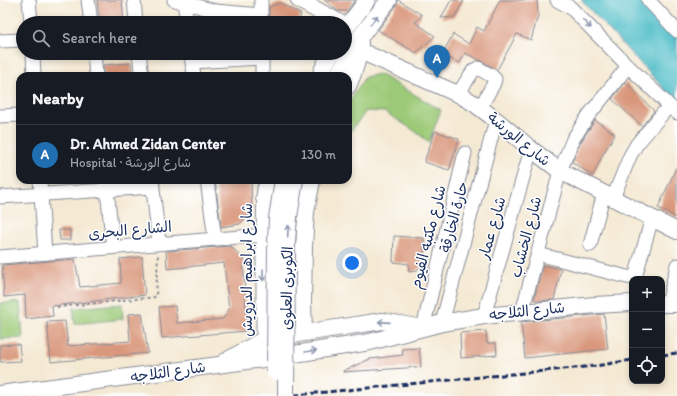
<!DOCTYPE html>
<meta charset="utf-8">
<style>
body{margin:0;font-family:Itim,"Playpen Sans Arabic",sans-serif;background:#20242c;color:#f1f3f6}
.controls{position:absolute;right:12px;bottom:12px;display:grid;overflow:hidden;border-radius:8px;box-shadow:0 2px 6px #0003}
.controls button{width:36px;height:36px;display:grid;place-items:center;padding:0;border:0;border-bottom:1px solid #363941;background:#171b24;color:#f1f3f6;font:20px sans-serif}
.you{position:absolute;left:352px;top:263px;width:14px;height:14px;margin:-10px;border:3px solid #fff;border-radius:50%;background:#1a73e8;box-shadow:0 0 0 6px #1a73e833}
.badge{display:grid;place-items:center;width:26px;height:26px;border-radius:50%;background:#1f6fb2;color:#fff;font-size:13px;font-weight:700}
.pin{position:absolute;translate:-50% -33px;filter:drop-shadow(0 1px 2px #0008)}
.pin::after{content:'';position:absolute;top:21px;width:14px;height:12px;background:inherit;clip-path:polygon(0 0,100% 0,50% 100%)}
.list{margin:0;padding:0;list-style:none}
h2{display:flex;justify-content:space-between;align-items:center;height:52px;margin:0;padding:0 16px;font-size:17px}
h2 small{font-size:13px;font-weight:400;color:#9ea1a6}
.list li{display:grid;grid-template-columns:26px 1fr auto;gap:12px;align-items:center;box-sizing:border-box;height:60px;padding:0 16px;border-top:1px solid #363941}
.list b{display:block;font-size:15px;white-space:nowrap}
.list p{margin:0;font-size:13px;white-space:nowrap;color:#9ea1a6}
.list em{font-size:13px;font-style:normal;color:#9ea1a6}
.icon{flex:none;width:22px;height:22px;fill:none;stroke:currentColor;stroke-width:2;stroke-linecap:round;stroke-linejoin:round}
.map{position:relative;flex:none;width:677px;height:396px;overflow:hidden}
.search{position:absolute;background:#171b24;box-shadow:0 2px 6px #0003;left:16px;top:16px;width:336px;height:44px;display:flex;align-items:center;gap:10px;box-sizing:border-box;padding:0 14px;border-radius:22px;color:#9ea1a6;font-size:15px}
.panel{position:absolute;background:#171b24;box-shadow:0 2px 6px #0003;left:16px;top:72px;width:336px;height:112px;border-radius:12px}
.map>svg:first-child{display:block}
.green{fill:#9dca78;stroke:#5c7c6b}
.water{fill:#50bdc7;stroke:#367692}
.building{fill:#d9977b}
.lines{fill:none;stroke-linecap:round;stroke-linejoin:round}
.minor-casing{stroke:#888c98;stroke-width:15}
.major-casing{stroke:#888c98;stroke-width:18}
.path{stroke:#888c98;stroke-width:2;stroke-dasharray:3 3;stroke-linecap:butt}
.minor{stroke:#fff;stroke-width:13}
.major{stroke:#fff;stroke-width:16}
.rail{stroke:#1b2f5e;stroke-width:3;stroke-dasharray:6 3;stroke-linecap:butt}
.major-bridge-casing{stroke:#888c98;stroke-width:18;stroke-linecap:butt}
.major-bridge{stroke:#fff;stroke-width:16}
.oneway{stroke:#8d97ae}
.labels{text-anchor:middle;stroke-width:3;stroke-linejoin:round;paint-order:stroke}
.street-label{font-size:15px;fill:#1b2f5e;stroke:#fff}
</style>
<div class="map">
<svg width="677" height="396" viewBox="0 0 677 396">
<rect width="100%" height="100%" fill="#fff"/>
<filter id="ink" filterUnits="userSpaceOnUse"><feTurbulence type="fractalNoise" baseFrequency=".025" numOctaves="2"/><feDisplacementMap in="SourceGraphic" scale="8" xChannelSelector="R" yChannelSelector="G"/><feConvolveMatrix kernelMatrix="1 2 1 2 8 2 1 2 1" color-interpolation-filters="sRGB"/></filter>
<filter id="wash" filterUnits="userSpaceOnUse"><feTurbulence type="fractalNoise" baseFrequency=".012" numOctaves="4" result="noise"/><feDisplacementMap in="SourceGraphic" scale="16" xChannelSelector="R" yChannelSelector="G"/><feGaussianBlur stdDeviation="0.9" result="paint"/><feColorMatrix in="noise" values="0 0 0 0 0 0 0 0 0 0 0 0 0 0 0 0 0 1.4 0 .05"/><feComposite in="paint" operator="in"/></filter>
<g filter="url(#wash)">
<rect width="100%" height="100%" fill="#f4e9d3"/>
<!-- green -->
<g class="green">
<polygon points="379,74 441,110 429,142 412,129 385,112 366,111 348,135 348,103 365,77"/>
<polygon points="20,302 23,338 0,339 0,303"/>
<polygon points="122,304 123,319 75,324 73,308"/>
</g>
<!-- water -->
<polygon class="water" points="581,0 641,0 677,37 677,100 669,94"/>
<g id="blocks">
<!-- building -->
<g class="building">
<polygon points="97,0 122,0 124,23 100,23"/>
<polygon points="324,0 355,0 347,11 338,11"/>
<polygon points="398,0 422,15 417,21 415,22 435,36 416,53 378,30 396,6"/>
<polygon points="451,0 464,0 455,17 441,18"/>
<polygon points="500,0 537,0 538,16 531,40 517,34 497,70 482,61 465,53 460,63 442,55 453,34 469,44 477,27 484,31"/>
<polygon points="280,3 301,14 298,23 269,23 269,7"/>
<polygon points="204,16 215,19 233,21 233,23 204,23"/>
<polygon points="131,63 133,76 104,76 103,65"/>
<polygon points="626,82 654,111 642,126 612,99"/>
<polygon points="595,120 615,134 603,154 593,176 572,162 579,145"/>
<polygon points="435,131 459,139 449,170 424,162"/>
<polygon points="677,166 677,218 658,208"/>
<polygon points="215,180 251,180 252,211 240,224 221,227"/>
<polygon points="59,230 70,230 70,240 60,240"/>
<polygon points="394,236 424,238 424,263 416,271 409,272 409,264 393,262"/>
<polygon points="231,246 243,259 247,331 162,338 159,307 175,306 177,323 223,319 229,309 224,263 167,269 166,251"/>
<polygon points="142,257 145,295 52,306 53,316 26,319 25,295 4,297 2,265 75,259 80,287 121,283 120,259"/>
<polygon points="543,265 561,269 554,300 537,301 534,299"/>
<polygon points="142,313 148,353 51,362 47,322 65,321 68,346 130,341 128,314"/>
<polygon points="604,314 608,349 525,358 521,322"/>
<polygon points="486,331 487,343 496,343 497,355 461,358 460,333"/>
<polygon points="19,344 21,361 0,362 0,345"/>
<polygon points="419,348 421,367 343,372 343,371 370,359 403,355 402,349"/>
</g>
</g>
</g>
<g filter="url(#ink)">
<use href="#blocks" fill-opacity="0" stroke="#888c98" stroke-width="1"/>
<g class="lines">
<defs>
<g id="minor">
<polyline points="29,0 31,23"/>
<polyline points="88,0 91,23"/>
<polyline points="134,0 136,23"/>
<polyline points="174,0 216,11 261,15"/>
<polyline points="261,0 261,22"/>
<polyline points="557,0 571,8 628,66 677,113"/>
<polyline points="648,0 677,31"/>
<polyline points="184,2 187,23"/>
<polyline points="0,41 23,40"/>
<polyline points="33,53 34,76"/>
<polyline points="94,53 96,76"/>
<polyline points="139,53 142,76"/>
<polyline points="262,53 262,76"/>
<polyline points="191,54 194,76"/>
<polyline points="192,62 262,58"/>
<polyline points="458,94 473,71 478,68 492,76 495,79 494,83 480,108"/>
<polyline points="0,116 20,115"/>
<polyline points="40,180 45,253"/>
<polyline points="106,180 113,247"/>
<polyline points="152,180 159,243"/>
<polyline points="207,180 215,239"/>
<polyline points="0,197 153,187"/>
<polyline points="613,198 630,156 637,144 669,106"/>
<polyline points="590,245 604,193"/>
<path d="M538,254L627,277C631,278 634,277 636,274L652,218"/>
<polyline points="0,257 263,235"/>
<polyline points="668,304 677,265"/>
<polyline points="522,312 560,171 573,139 589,115 628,66"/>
<polyline points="484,316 531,149"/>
<polyline points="442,323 496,120"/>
<polyline points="423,328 465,153"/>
<polyline points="263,359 263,235 264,188"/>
</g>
<g id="major">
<polyline points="299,0 340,23"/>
<polyline points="345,30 367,0"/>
<polyline points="360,51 460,95 475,104 496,120 531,149 560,171 677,231"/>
<polyline points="320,76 324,66 332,53"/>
<polyline points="337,76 360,37 389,0"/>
<path d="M348,86C355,71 359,58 360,42"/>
<polyline points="264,198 269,180"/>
<polyline points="662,304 677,304"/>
<polyline points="304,333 303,303 304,247 306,212 312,180"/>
<polyline points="226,361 263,340 304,333 382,321 417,327"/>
<polyline points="0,394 263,359 370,342 442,323 484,316 595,305 632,303"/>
</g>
</defs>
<!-- minor casing -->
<use href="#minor" class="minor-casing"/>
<!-- major casing -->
<use href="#major" class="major-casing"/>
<!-- path -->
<polyline class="path" points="57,307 156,297 158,255"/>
<!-- minor -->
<use href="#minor" class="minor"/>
<!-- major -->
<use href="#major" class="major"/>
<!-- rail -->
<g class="rail">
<polyline points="662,355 677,353"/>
<polyline points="285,396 595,366 632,360"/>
</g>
<defs>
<g id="major-bridge">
<polyline points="275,372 276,241 277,218 283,180"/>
<polyline points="286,396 287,241 289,217 295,180"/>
</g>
</defs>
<!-- major-bridge casing -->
<use href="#major-bridge" class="major-bridge-casing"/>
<!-- major-bridge -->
<use href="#major-bridge" class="major-bridge"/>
</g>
<!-- one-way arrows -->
<defs><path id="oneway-shaft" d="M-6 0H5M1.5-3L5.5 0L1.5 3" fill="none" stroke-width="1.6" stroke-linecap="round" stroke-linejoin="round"/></defs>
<g class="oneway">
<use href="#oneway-shaft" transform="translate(374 20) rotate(-52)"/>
<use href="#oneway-shaft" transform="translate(587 24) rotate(46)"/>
<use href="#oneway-shaft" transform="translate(288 231) rotate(-86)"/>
<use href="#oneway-shaft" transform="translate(263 275) rotate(90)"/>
<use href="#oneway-shaft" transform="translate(384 322) rotate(-176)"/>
<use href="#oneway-shaft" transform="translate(311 351) rotate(-9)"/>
</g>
</g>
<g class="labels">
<!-- street labels -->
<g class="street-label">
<text transform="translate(519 139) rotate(39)" y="5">شارع الورشة</text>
<text transform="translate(454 217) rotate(-75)" y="5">حارة الخارقة</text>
<text transform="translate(492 228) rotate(-74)" y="5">شارع عمار</text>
<text transform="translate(130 230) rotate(-5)" y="5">الشارع البحرى</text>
<text transform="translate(428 237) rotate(-76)" y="5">شارع مكتبه الفيوم</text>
<text transform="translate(526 237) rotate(-75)" y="5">شارع الخشاب</text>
<text transform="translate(247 270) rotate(-90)" y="5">شارع ابراهيم الدرويش</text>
<text transform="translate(287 288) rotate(-89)" y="5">الكوبرى العلوى</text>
<text transform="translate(527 311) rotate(-6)" y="5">شارع الثلاجه</text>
<text transform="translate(168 372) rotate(-8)" y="5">شارع الثلاجه</text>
</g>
</g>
</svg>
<div class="controls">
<button>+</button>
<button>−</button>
<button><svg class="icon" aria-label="locate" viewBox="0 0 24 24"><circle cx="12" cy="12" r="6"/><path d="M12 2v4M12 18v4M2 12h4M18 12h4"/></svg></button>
</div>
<div class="you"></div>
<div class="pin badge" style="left:437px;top:78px">A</div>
<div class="search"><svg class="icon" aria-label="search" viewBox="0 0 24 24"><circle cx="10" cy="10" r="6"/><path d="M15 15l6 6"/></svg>Search here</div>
<section class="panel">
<h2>Nearby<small></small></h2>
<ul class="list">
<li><span class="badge">A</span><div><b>Dr. Ahmed Zidan Center</b><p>Hospital · شارع الورشة</p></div><em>130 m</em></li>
</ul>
</section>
</div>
